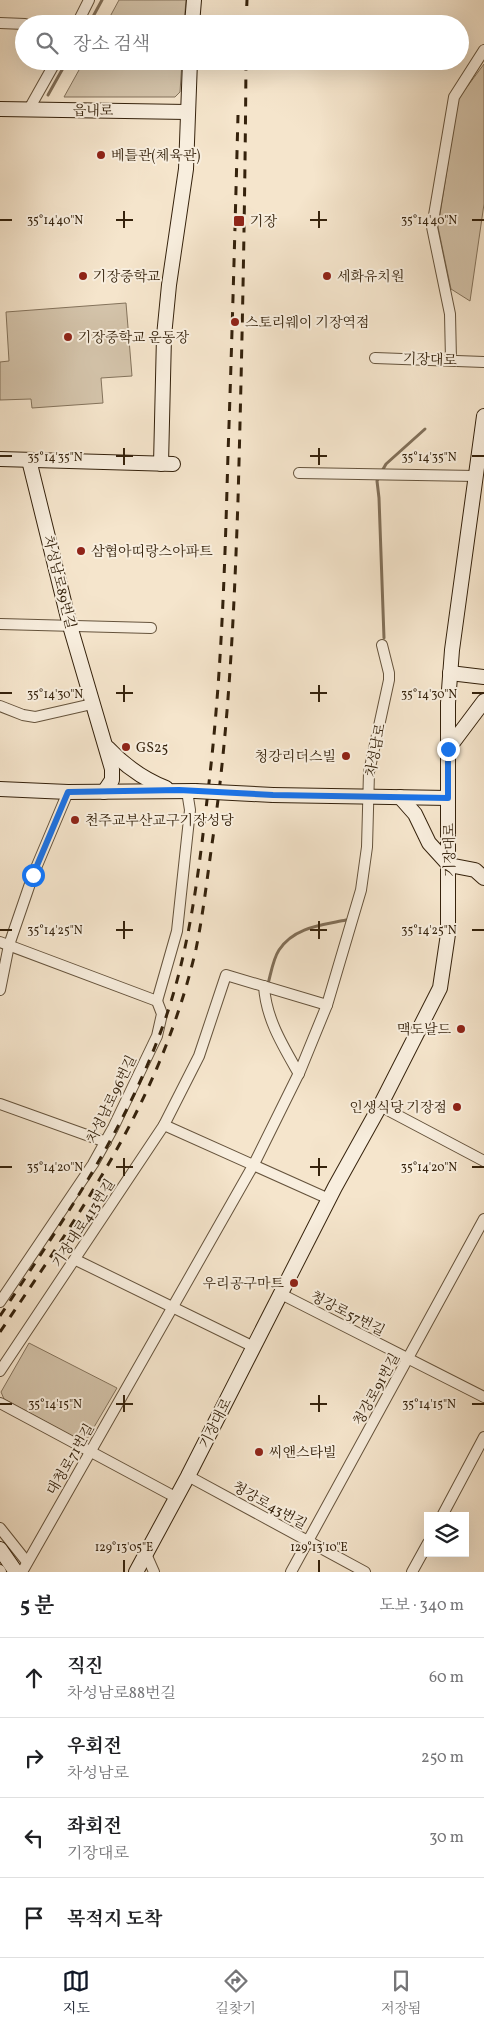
<!DOCTYPE html>
<html lang="ko">
<meta charset="utf-8">
<style>
body{margin:0;font-family:Vollkorn,"Noto Serif KR",serif;background:#f2f2f2;color:#202124}
.controls{position:absolute;right:15px;bottom:15px;display:grid;overflow:hidden;border-radius:0px;box-shadow:0 5px 20px #0002}
.controls button{width:45px;height:45px;display:grid;place-items:center;padding:0;border:0;border-bottom:1px solid #e0e0e0;background:#fff;color:#202124;font:25px sans-serif}
.stop{position:absolute;width:15px;height:15px;margin:-11px;border:4px solid #1a73e8;border-radius:50%;background:#fff}
.stop.end{background:#1a73e8;border-color:#fff;box-shadow:0 1px 5px #0008}
.list{margin:0;padding:0;list-style:none}
h2{display:flex;justify-content:space-between;align-items:center;height:65px;margin:0;padding:0 20px;font-size:21px}
h2 small{font-size:16px;font-weight:400;color:#757577}
.list li{display:grid;grid-template-columns:32px 1fr auto;gap:15px;align-items:center;box-sizing:border-box;height:80px;padding:0 20px;border-top:1px solid #e0e0e0}
.list b{display:block;font-size:19px;white-space:nowrap}
.list p{margin:0;font-size:16px;white-space:nowrap;color:#757577}
.list em{font-size:16px;font-style:normal;color:#757577}
.icon{flex:none;width:28px;height:28px;fill:none;stroke:currentColor;stroke-width:2;stroke-linecap:round;stroke-linejoin:round}
.map{position:relative;flex:none;width:484px;height:1572px;overflow:hidden}
.search{position:absolute;background:#fff;box-shadow:0 5px 20px #0002;left:15px;right:15px;top:15px;height:55px;display:flex;align-items:center;gap:12px;box-sizing:border-box;padding:0 18px;border-radius:28px;color:#757577;font-size:19px}
.sheet{height:385px;background:#fff}
nav{display:flex;justify-content:space-around;align-items:center;box-sizing:border-box;height:70px;border-top:1px solid #e0e0e0;background:#fff;font-size:14px;color:#757577}
nav a{display:grid;justify-items:center;gap:2px}
nav .on{color:#111827}
.map>svg:first-child{display:block}
.green{fill:#d4c4ab;stroke:#84735c}
.lines{fill:none;stroke-linecap:round;stroke-linejoin:round}
.stream{stroke:#816f58;stroke-width:3}
.street-casing{stroke:#65533c;stroke-width:12}
.secondary-casing{stroke:#35220c;stroke-width:16}
.street{stroke:#f8eede;stroke-width:10}
.secondary{stroke:#f8eede;stroke-width:14}
.rail{stroke:#35220c;stroke-width:3;stroke-dasharray:9 9;stroke-linecap:butt}
.secondary-bridge-casing{stroke:#35220c;stroke-width:16;stroke-linecap:butt}
.secondary-bridge{stroke:#f8eede;stroke-width:14}
.route{stroke:#1a73e8;stroke-width:6}
.ticks{fill:none;stroke:#35220c;stroke-width:2}
.poi-dot{fill:#8f2418;stroke:#f8eede;stroke-width:2}
.labels{text-anchor:middle;stroke-width:4;stroke-linejoin:round;paint-order:stroke}
.street-label{font-size:14px;fill:#35220c;stroke:#f8eede}
.poi-label{font-size:14px;fill:#35220c;stroke:#f8eede;text-anchor:start}
.ticks-label{font-size:12px;text-anchor:middle;fill:#35220c;stroke:#f8eede;stroke-width:4;stroke-linejoin:round;paint-order:stroke}
</style>
<div class="map">
<svg width="484" height="1572" viewBox="0 0 484 1572">
<rect width="100%" height="100%" fill="#f5e5cc"/>
<filter id="stains"><feTurbulence type="fractalNoise" baseFrequency=".004" numOctaves="4"/><feColorMatrix values="0 0 0 0 .2 0 0 0 0 .09 0 0 0 0 .02 0 0 0 .5 -.17"/></filter>
<radialGradient id="worn" r=".72"><stop offset=".6" stop-color="#630" stop-opacity="0"/><stop offset="1" stop-color="#630" stop-opacity=".3"/></radialGradient>
<!-- green -->
<g class="green">
<polygon points="119,0 186,0 184,24 106,24"/>
<polygon points="84,61 182,61 180,92 175,97 64,97"/>
<polygon points="484,64 484,204 470,301 451,289 438,227 458,99"/>
<polygon points="126,303 132,376 101,378 103,403 32,408 31,399 0,400 0,362 9,361 6,312"/>
<polygon points="29,1343 117,1388 87,1439 81,1441 4,1399 1,1392"/>
</g>
<g class="lines">
<!-- stream -->
<g class="stream">
<polyline points="89,24 102,0"/>
<polyline points="48,95 67,61"/>
<polyline points="382,471 386,464 425,429"/>
<polyline points="379,477 377,481 379,498 384,638"/>
<path d="M268,984C271,973 273,959 279,950C294,927 322,925 346,920"/>
</g>
<defs>
<g id="street">
<polyline points="0,23 25,24"/>
<polyline points="77,24 89,0"/>
<polyline points="29,109 56,61"/>
<polyline points="375,358 484,362"/>
<polyline points="451,360 450,314 432,227 454,97 484,50"/>
<polyline points="299,473 476,476"/>
<polyline points="0,624 151,628"/>
<polyline points="0,706 23,715 35,717 92,704"/>
<polyline points="0,942 157,1001"/>
<path d="M264,986C266,1019 283,1046 299,1074"/>
<polyline points="0,990 9,945 33,875 68,792"/>
<polyline points="157,1001 177,931 190,810 187,791"/>
<polyline points="0,1104 106,1142"/>
<polyline points="380,1106 484,1161"/>
<polyline points="164,1125 329,1199"/>
<polyline points="76,1260 254,1347"/>
<polyline points="281,1294 484,1397"/>
<polyline points="0,1302 93,1164 113,1128 157,1036 162,1014 157,1001"/>
<polyline points="0,1371 164,1125 199,1056 226,975 327,1005"/>
<polyline points="0,1403 177,1498"/>
<polyline points="188,1476 365,1572"/>
<polyline points="442,1516 484,1437"/>
<polyline points="0,1528 27,1562"/>
<polyline points="146,1554 154,1572"/>
<polyline points="0,1570 1,1572"/>
<polyline points="22,1572 254,1164 300,1071 327,1005 361,890 367,847 369,772 389,680 389,673 382,645"/>
<polyline points="291,1572 484,1219"/>
<polyline points="412,1572 428,1543"/>
</g>
<g id="secondary">
<polyline points="192,24 194,0"/>
<polyline points="0,109 187,112"/>
<polyline points="0,459 173,464"/>
<polyline points="29,460 70,626 112,769 112,780 104,792"/>
<polyline points="161,464 164,336 169,285 186,169 190,61"/>
<polyline points="450,673 484,677"/>
<path d="M108,748C125,766 143,779 166,788"/>
<polyline points="448,749 484,701"/>
<polyline points="0,789 68,792 195,791"/>
<polyline points="273,795 448,798"/>
<polyline points="400,797 415,814 429,843 449,865"/>
<polyline points="449,865 475,870 484,878"/>
<polyline points="0,1549 16,1572"/>
<polyline points="136,1572 188,1476 335,1187 380,1106 440,988 448,934 448,703 452,650 484,416"/>
</g>
</defs>
<!-- street casing -->
<use href="#street" class="street-casing"/>
<!-- secondary casing -->
<use href="#secondary" class="secondary-casing"/>
<!-- street -->
<use href="#street" class="street"/>
<!-- secondary -->
<use href="#secondary" class="secondary"/>
<!-- rail -->
<g class="rail">
<polyline points="246,24 247,0"/>
<path d="M0,1316C65,1218 132,1121 169,1008C193,933 201,852 210,774C222,667 225,561 228,454C232,341 235,228 238,115"/>
<path d="M0,1332C58,1246 119,1159 159,1063C174,1027 187,988 196,949C203,915 207,879 212,844C229,730 234,615 238,500C242,354 245,207 246,61"/>
</g>
<defs>
<polyline id="secondary-bridge" points="195,791 273,795"/>
</defs>
<!-- secondary-bridge casing -->
<use href="#secondary-bridge" class="secondary-bridge-casing"/>
<!-- secondary-bridge -->
<use href="#secondary-bridge" class="secondary-bridge"/>
</g>
<g class="lines">
<!-- route -->
<polyline class="route" points="33,875 68,792 179,790 273,795 448,798 448,749"/>
</g>
<!-- ticks -->
<path class="ticks" d="M124,211V228M319,211V228M0,220H12M116,220H133M310,220H327M472,220H484M124,448V465M319,448V465M0,456H12M116,456H133M310,456H327M472,456H484M124,685V702M319,685V702M0,693H12M116,693H133M310,693H327M472,693H484M124,921V939M319,921V939M0,930H12M116,930H133M310,930H327M472,930H484M124,1158V1176M319,1158V1176M0,1167H12M116,1167H133M310,1167H327M472,1167H484M124,1395V1412M319,1395V1412M0,1404H12M116,1404H133M310,1404H327M472,1404H484M124,1560V1572M319,1560V1572"/>
<!-- markers -->
<g class="poi-dot">
<circle cx="101" cy="155" r="5"/>
<rect x="233" y="215" width="12" height="12" rx="2.5"/>
<circle cx="83" cy="276" r="5"/>
<circle cx="327" cy="276" r="5"/>
<circle cx="235" cy="322" r="5"/>
<circle cx="68" cy="337" r="5"/>
<circle cx="81" cy="551" r="5"/>
<circle cx="126" cy="747" r="5"/>
<circle cx="346" cy="756" r="5"/>
<circle cx="75" cy="820" r="5"/>
<circle cx="461" cy="1029" r="5"/>
<circle cx="457" cy="1107" r="5"/>
<circle cx="294" cy="1283" r="5"/>
<circle cx="259" cy="1452" r="5"/>
</g>
<g class="labels">
<!-- street labels -->
<g class="street-label">
<text transform="translate(93 110) rotate(1)" y="5">읍내로</text>
<text transform="translate(430 359) rotate(2)" y="5">기장대로</text>
<text transform="translate(60 582) rotate(76)" y="5">차성남로89번길</text>
<text transform="translate(375 750) rotate(-79)" y="5">차성남로</text>
<text transform="translate(449 850) rotate(-91)" y="5">기장대로</text>
<text transform="translate(111 1099) rotate(-64)" y="5">차성남로96번길</text>
<text transform="translate(83 1223) rotate(-57)" y="5">기장대로413번길</text>
<text transform="translate(348 1313) rotate(27)" y="5">청강로57번길</text>
<text transform="translate(376 1389) rotate(-61)" y="5">청강로91번길</text>
<text transform="translate(215 1423) rotate(-63)" y="5">기장대로</text>
<text transform="translate(70 1459) rotate(-60)" y="5">대청로71번길</text>
<text transform="translate(270 1505) rotate(29)" y="5">청강로43번길</text>
</g>
<!-- poi labels -->
<g class="poi-label">
<text x="111" y="160">베틀관(체육관)</text>
<text x="250" y="226">기장</text>
<text x="93" y="281">기장중학교</text>
<text x="337" y="281">세화유치원</text>
<text x="245" y="327">스토리웨이 기장역점</text>
<text x="78" y="342">기장중학교 운동장</text>
<text x="91" y="556">삼협아띠랑스아파트</text>
<text x="136" y="752">GS25</text>
<text x="336" y="761" text-anchor="end">청강리더스빌</text>
<text x="85" y="825">천주교부산교구기장성당</text>
<text x="451" y="1034" text-anchor="end">맥도날드</text>
<text x="447" y="1112" text-anchor="end">인생식당 기장점</text>
<text x="284" y="1288" text-anchor="end">우리공구마트</text>
<text x="269" y="1457">씨앤스타빌</text>
</g>
</g>
<g class="ticks-label">
<text x="55" y="224">35°14'40"N</text>
<text x="429" y="224">35°14'40"N</text>
<text x="55" y="461">35°14'35"N</text>
<text x="429" y="461">35°14'35"N</text>
<text x="55" y="698">35°14'30"N</text>
<text x="429" y="698">35°14'30"N</text>
<text x="55" y="934">35°14'25"N</text>
<text x="429" y="934">35°14'25"N</text>
<text x="55" y="1171">35°14'20"N</text>
<text x="429" y="1171">35°14'20"N</text>
<text x="55" y="1408">35°14'15"N</text>
<text x="429" y="1408">35°14'15"N</text>
<text x="124" y="1551">129°13'05"E</text>
<text x="319" y="1551">129°13'10"E</text>
</g>
<rect width="100%" height="100%" filter="url(#stains)"/>
<rect width="100%" height="100%" fill="url(#worn)"/>
</svg>
<div class="controls">
<button><svg class="icon" aria-label="layers" viewBox="0 0 24 24"><path d="M12 4l9 5-9 5-9-5zM3 14l9 5 9-5"/></svg></button>
</div>
<div class="stop" style="left:33px;top:875px"></div>
<div class="stop end" style="left:448px;top:749px"></div>
<div class="search"><svg class="icon" aria-label="search" viewBox="0 0 24 24"><circle cx="10" cy="10" r="6"/><path d="M15 15l6 6"/></svg>장소 검색</div>
</div>
<section class="sheet">
<h2>5 분<small>도보 · 340 m</small></h2>
<ul class="list">
<li><svg class="icon" aria-label="ahead" viewBox="0 0 24 24"><path d="M12 20V5M6 11l6-6 6 6"/></svg><div><b>직진</b><p>차성남로88번길</p></div><em>60 m</em></li>
<li><svg class="icon" aria-label="right" viewBox="0 0 24 24"><path d="M7 20v-9h11M14 6l5 5-5 5"/></svg><div><b>우회전</b><p>차성남로</p></div><em>250 m</em></li>
<li><svg class="icon" aria-label="left" viewBox="0 0 24 24"><path d="M17 20v-9H6M10 6l-5 5 5 5"/></svg><div><b>좌회전</b><p>기장대로</p></div><em>30 m</em></li>
<li><svg class="icon" aria-label="arrive" viewBox="0 0 24 24"><path d="M6 21V4h12l-3 4 3 4H6"/></svg><div><b>목적지 도착</b></div></li>
</ul>
</section>
<nav>
<a class="on"><svg class="icon" aria-label="map" viewBox="0 0 24 24"><path d="M3 6l6-2 6 2 6-2v14l-6 2-6-2-6 2zM9 4v14M15 6v14"/></svg>지도</a>
<a><svg class="icon" aria-label="directions" viewBox="0 0 24 24"><path d="M12 3l9 9-9 9-9-9zM9 14v-3h6M13 9l2 2-2 2"/></svg>길찾기</a>
<a><svg class="icon" aria-label="saved" viewBox="0 0 24 24"><path d="M7 4h10v16l-5-4-5 4z"/></svg>저장됨</a>
</nav>
